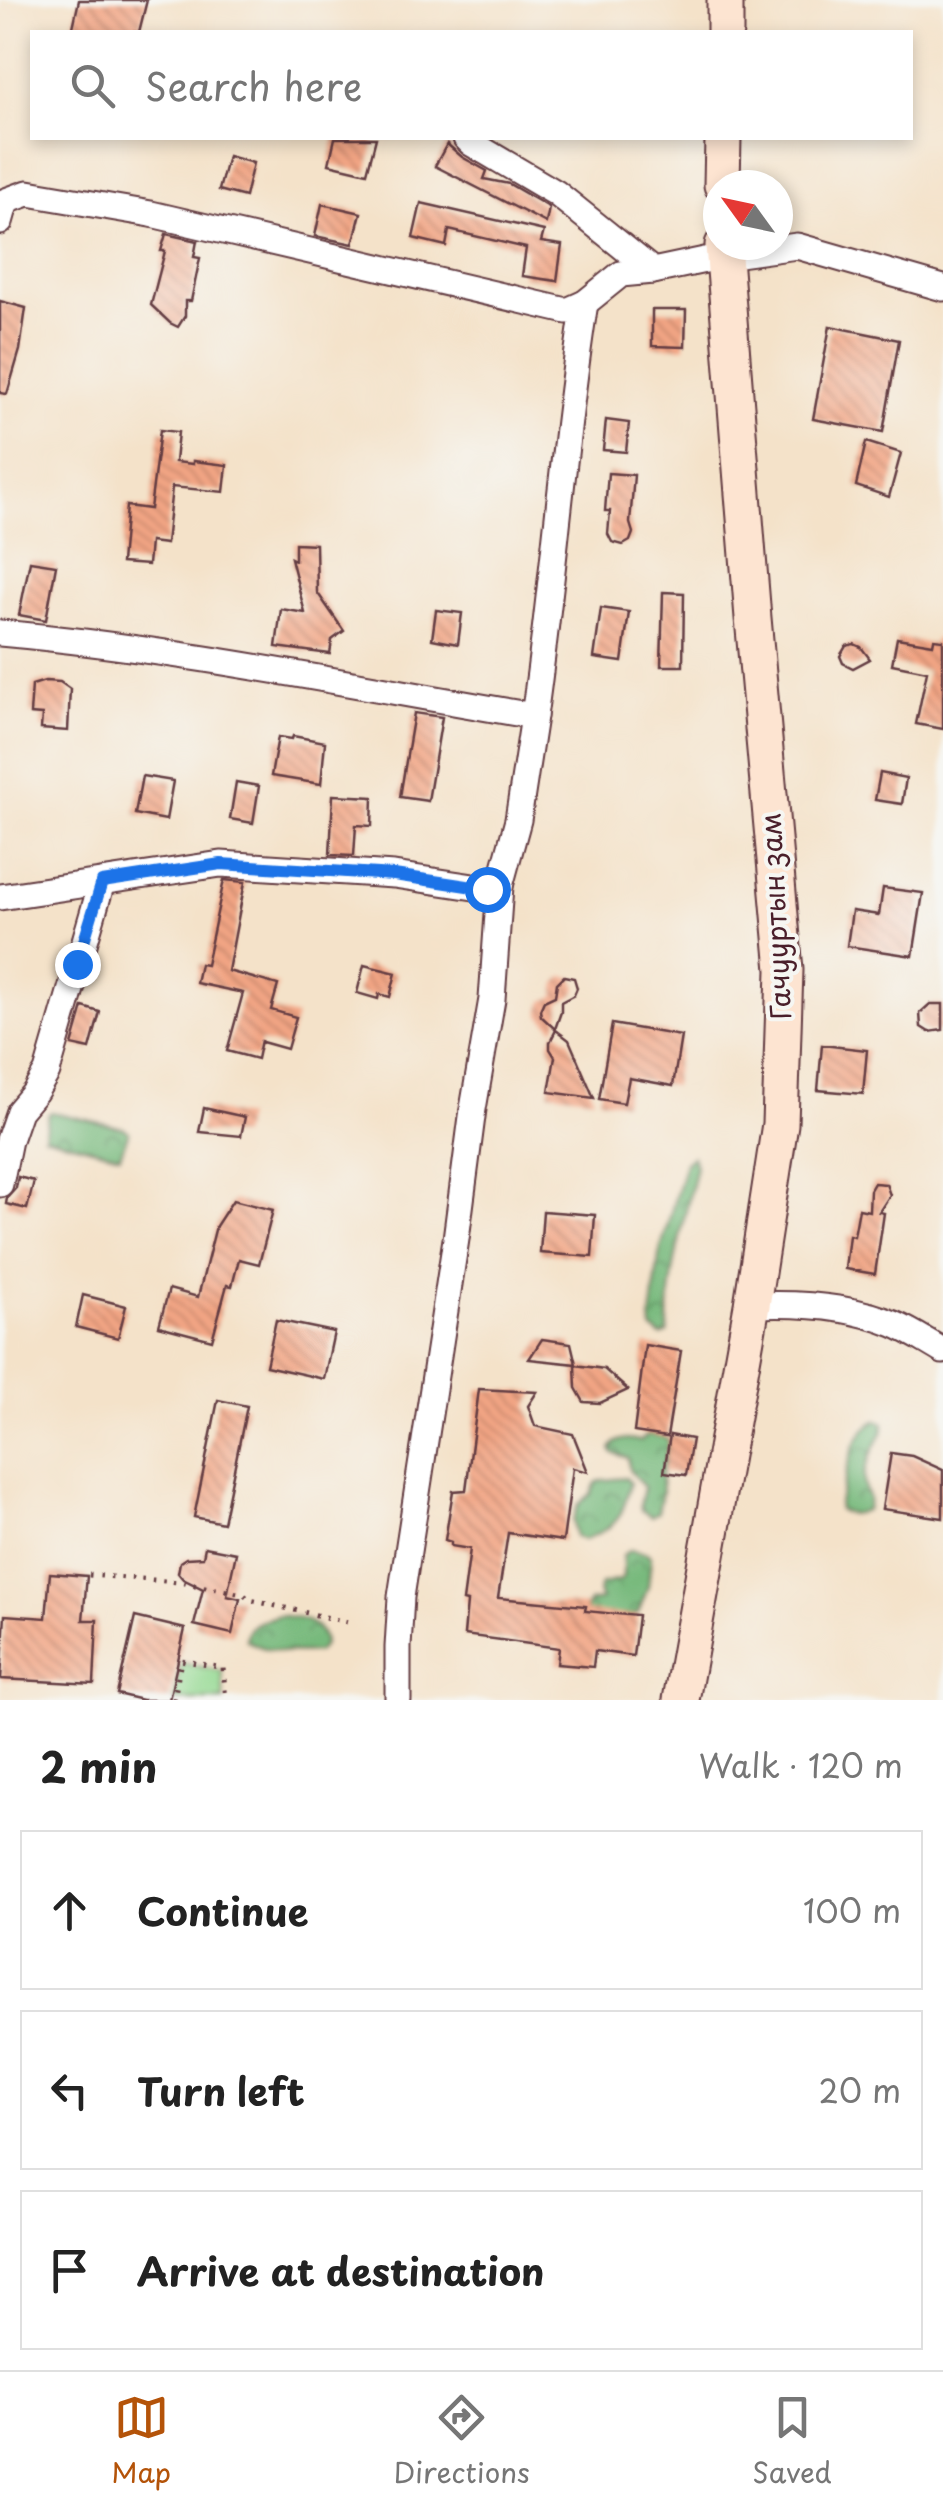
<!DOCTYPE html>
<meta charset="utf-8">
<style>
body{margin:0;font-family:"Playpen Sans",sans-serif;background:#f2f2f2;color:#222}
.compass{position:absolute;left:703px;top:170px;width:90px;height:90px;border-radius:50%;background:#fff;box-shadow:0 5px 15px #0003;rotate:303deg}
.stop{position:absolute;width:30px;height:30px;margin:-22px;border:8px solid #1a73e8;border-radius:50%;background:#fff}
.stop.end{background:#1a73e8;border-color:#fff;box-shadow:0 2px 10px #0008}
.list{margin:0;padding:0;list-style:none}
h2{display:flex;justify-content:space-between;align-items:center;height:130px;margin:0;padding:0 40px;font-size:42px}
h2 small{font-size:32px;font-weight:400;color:#767676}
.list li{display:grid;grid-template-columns:65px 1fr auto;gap:30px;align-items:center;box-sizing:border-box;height:160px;margin:0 20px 20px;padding:0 20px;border:2px solid #e0e0e0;border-radius:0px}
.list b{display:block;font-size:38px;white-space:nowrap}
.list em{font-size:32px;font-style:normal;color:#767676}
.icon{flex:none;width:55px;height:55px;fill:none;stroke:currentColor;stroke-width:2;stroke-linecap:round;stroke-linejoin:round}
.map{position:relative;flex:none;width:943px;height:1700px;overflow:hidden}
.search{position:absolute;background:#fff;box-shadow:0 5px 15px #0003;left:30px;right:30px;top:30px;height:110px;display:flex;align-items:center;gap:25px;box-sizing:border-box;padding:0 35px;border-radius:0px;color:#767676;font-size:38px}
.sheet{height:670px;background:#fff}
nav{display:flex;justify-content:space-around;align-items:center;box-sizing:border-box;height:140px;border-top:2px solid #e0e0e0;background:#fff;font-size:28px;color:#767676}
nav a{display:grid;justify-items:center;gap:5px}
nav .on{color:#b45309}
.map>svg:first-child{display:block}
.forest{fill:url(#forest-crowns);stroke:#606c54;stroke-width:2.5}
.park{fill:#94d992;stroke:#6f7c5e;stroke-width:2.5}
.building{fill:url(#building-back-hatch)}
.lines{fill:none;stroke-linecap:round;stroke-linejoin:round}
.street-casing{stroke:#643c43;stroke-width:29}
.secondary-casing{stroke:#643c43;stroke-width:39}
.path{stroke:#643c43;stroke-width:5;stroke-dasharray:2.5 8;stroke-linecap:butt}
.street{stroke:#fff;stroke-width:25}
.secondary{stroke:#fde4d1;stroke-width:35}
.route{stroke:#1a73e8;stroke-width:12}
.labels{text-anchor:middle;stroke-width:8;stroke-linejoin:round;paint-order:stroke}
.street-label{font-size:28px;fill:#4a1f2b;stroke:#f6f6f2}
</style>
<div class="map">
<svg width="943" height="1700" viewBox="0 0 943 1700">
<defs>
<pattern id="forest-crowns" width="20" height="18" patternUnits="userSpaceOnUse" patternTransform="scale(2.5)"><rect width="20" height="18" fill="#77b97c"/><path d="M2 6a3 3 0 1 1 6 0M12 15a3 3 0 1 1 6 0" fill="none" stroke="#649666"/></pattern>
<pattern id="building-back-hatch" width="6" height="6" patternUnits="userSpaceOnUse" patternTransform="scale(2.5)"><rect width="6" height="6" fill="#f2a584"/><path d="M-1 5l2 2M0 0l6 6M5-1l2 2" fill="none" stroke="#c6866c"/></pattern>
</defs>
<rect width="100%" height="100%" fill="#f6f6f2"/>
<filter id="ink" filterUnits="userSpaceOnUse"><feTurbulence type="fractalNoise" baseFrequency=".01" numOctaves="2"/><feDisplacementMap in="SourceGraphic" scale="20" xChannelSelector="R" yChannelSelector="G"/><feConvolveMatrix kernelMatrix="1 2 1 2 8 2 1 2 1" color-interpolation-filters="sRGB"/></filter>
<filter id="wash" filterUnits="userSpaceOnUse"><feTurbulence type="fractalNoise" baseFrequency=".0048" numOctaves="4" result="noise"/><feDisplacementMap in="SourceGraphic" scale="40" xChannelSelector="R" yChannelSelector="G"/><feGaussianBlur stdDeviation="2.25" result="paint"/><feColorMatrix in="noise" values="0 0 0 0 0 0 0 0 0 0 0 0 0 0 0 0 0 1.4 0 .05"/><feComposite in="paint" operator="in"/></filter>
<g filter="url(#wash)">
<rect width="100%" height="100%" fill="#f4e2c9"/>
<!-- forest -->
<g class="forest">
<polygon points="51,1112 124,1128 129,1132 120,1155 44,1136 48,1115"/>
<path d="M692,1156L696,1166C685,1220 667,1278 668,1333L661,1336L652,1329L651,1317L659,1255L685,1162Z"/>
<path d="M877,1420L884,1423V1429C874,1450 855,1477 869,1499L867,1509C857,1514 849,1516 839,1510L838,1504C849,1476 847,1436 877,1420Z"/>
<path d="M649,1434L665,1437L669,1442L661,1474L662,1492L658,1512L651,1516L641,1510C639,1502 643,1495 644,1487L629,1470L628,1458L613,1453L611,1449C617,1437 628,1438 640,1441Z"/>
<path d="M626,1478L630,1483C621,1519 620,1525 583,1540L575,1536L573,1521L576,1511L579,1504L591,1494L596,1483L602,1480Z"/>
<polygon points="630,1550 647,1553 651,1558 648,1587 638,1613 632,1616 586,1615 586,1607 589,1602 601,1600 598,1592 601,1584 621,1580 623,1576 623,1555"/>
<path d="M279,1615C298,1618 322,1620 324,1644L318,1652C294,1654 267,1653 246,1640C245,1623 265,1620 279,1615Z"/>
</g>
<!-- park -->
<polygon class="park" points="182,1663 222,1671 224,1700 174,1700"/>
<g id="blocks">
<!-- building -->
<g class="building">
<polygon points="79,0 147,0 139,32 72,32"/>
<polygon points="335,138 376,138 367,173 329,164"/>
<polygon points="447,144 462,157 487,171 484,179 509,184 547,206 549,208 546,223 435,166"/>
<polygon points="228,156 253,163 245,197 219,190"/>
<polygon points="421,203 544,231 541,242 562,245 557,281 522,276 526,248 449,230 446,246 413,238"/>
<polygon points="322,204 361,213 353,244 315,236"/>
<polygon points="166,234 197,241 194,257 200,258 191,301 185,301 185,316 178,327 170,323 151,305 165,251 161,251"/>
<polygon points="0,301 26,308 20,350 7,394 0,393"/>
<polygon points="652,310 686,310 685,347 652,346"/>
<polygon points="830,326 899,340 883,432 813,419"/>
<polygon points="606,420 629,423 626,452 603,450"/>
<polygon points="160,430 178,432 175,462 193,464 193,461 227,465 224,492 172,487 166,544 150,542 148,565 121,563 126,506 150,509"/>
<polygon points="866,442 901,453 889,497 856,486"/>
<polygon points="608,473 634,475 630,523 633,533 630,541 623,545 612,542 608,534 610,511 605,511"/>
<polygon points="295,543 316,544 317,592 344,631 332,640 330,654 276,647 281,609 305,613 291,558 295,560"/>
<polygon points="30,561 56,565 46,620 19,615"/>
<polygon points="663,592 684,593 683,666 661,666"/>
<polygon points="601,608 629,612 622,662 594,658"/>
<polygon points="436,610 462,613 458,644 432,639"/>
<polygon points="897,638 933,644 934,639 943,640 943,729 916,724 927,671 892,664"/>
<polygon points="854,644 861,647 870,659 853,668 843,663 840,656 846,646"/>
<polygon points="45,681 60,682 70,689 68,731 41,729 42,715 30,714 32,685"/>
<polygon points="414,713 442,717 428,801 400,797"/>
<polygon points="293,736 325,742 321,784 271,776 278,737 292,739"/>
<polygon points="880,773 906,778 902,804 875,800"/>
<polygon points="142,776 173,781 166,820 135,814"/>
<polygon points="236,782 259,786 253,823 230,819"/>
<polygon points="333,795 373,797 372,826 356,825 354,856 330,855"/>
<polygon points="224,880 245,882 228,971 278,985 271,1010 296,1017 287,1049 262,1042 262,1044 261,1040 257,1059 227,1051 243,993 196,983 200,964 206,965"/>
<polygon points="883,888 923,893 913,956 847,946 852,911 879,915"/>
<polygon points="364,965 396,973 390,997 379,994 378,999 357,993"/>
<polygon points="564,976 574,978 577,988 574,995 561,1002 561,1012 555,1029 541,1016 540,1010 544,1001 555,996 557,983"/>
<polygon points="930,1004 943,1004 943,1030 929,1032 921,1027 920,1013"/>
<polygon points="83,1007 100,1012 90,1049 72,1045"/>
<polygon points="612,1024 681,1036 673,1086 629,1078 624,1103 599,1099"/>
<polygon points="556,1030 569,1040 594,1098 549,1092 555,1057 550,1049 550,1042"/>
<polygon points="822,1045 867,1050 863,1094 818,1090"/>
<polygon points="204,1108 245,1117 241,1136 199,1132"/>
<polygon points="18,1177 34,1181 27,1209 6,1204 7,1198 16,1188"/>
<polygon points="874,1183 886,1184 890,1195 879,1212 884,1213 875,1274 845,1269 849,1235 854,1236 859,1209 869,1211 870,1190"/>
<polygon points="233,1200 273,1210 259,1264 239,1259 232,1286 227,1285 212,1340 159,1326 169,1289 198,1297 216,1226"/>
<polygon points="543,1211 595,1215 592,1257 540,1253"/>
<polygon points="83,1295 126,1306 118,1338 76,1327"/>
<polygon points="276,1320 334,1332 324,1379 266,1366"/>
<polygon points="542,1339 571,1343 576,1364 529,1359"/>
<polygon points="645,1345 681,1351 667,1437 634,1432"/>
<polygon points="575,1365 604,1369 628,1390 600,1403 584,1402 576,1388"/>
<polygon points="479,1389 537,1392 528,1406 535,1426 573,1434 588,1472 573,1468 563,1541 508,1533 498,1598 586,1606 585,1611 638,1616 633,1656 595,1651 593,1667 557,1664 559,1648 464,1635 467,1602 463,1601 470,1549 451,1546 451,1542 445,1540 453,1491 466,1490"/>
<polygon points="218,1400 247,1406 223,1523 194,1517"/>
<polygon points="670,1435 692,1439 686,1475 664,1472"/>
<polygon points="891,1453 912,1456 943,1470 943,1518 882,1509"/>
<polygon points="205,1547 236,1553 227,1596 240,1599 232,1634 194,1625 203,1589 183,1579 178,1573 180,1562 186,1558 203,1557"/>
<polygon points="50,1573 87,1576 83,1620 97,1620 94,1684 1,1679 5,1615 46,1618"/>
<polygon points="135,1617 185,1629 169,1700 142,1700 117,1694"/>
</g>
</g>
</g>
<g filter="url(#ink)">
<use href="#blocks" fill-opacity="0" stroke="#643c43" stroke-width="2.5"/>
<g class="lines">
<defs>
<g id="street">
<polyline points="466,138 471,143 556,193 653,271"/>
<polyline points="0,222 6,201 28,193 151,214 567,311 585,303 621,274 653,271 724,256 797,246 943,288"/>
<path d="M0,633C179,649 357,686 534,716C554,579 563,440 585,303"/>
<polyline points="0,897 221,864 394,875 487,889 500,886 518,820 534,716"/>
<polyline points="0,1184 9,1140 19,1111 35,1092 47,1072 102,882"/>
<path d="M752,1305C797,1303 851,1306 894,1324C911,1331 927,1342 943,1351"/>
<polyline points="398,1700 398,1647 401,1597 456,1239 473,1109 492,999 500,886"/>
</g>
<g id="secondary">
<polyline points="725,32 725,0"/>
<polyline points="722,185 723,138"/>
<polyline points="681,1700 752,1305 780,1124 785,970 753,618 723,245"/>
</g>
</defs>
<!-- street casing -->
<use href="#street" class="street-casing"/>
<!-- secondary casing -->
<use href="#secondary" class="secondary-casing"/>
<!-- path -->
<g class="path">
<polyline points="89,1575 179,1582 243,1594 250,1600 347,1622"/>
<polyline points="174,1700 181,1660 223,1668 226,1700"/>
</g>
<!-- street -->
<use href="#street" class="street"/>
<!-- secondary -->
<use href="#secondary" class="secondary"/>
</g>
</g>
<g class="lines" filter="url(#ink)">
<!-- route -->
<polyline class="route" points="77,964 102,882 221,864 394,875 487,889"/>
</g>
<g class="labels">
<!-- street labels -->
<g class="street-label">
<text transform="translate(776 916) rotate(-93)" y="10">Гачууртын зам</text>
</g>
</g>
</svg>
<svg class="compass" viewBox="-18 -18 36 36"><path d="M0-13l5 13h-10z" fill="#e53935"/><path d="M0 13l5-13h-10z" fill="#767676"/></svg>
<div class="stop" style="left:487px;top:889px"></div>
<div class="stop end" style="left:77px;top:964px"></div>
<div class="search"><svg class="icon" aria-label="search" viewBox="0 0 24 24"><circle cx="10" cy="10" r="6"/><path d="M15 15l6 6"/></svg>Search here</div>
</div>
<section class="sheet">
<h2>2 min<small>Walk · 120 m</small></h2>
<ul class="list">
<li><svg class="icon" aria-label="ahead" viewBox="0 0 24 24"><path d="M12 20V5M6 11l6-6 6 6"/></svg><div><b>Continue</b></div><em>100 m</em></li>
<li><svg class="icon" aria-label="left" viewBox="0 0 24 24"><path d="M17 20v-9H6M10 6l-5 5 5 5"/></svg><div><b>Turn left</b></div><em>20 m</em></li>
<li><svg class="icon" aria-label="arrive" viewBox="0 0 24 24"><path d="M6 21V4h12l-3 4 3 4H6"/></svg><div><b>Arrive at destination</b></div></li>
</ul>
</section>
<nav>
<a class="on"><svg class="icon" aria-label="map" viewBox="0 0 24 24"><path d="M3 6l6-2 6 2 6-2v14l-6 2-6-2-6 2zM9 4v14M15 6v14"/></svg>Map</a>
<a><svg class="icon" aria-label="directions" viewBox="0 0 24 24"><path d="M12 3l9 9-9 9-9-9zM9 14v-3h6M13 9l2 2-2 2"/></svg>Directions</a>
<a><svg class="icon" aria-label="saved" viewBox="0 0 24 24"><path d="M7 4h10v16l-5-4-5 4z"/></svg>Saved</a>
</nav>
